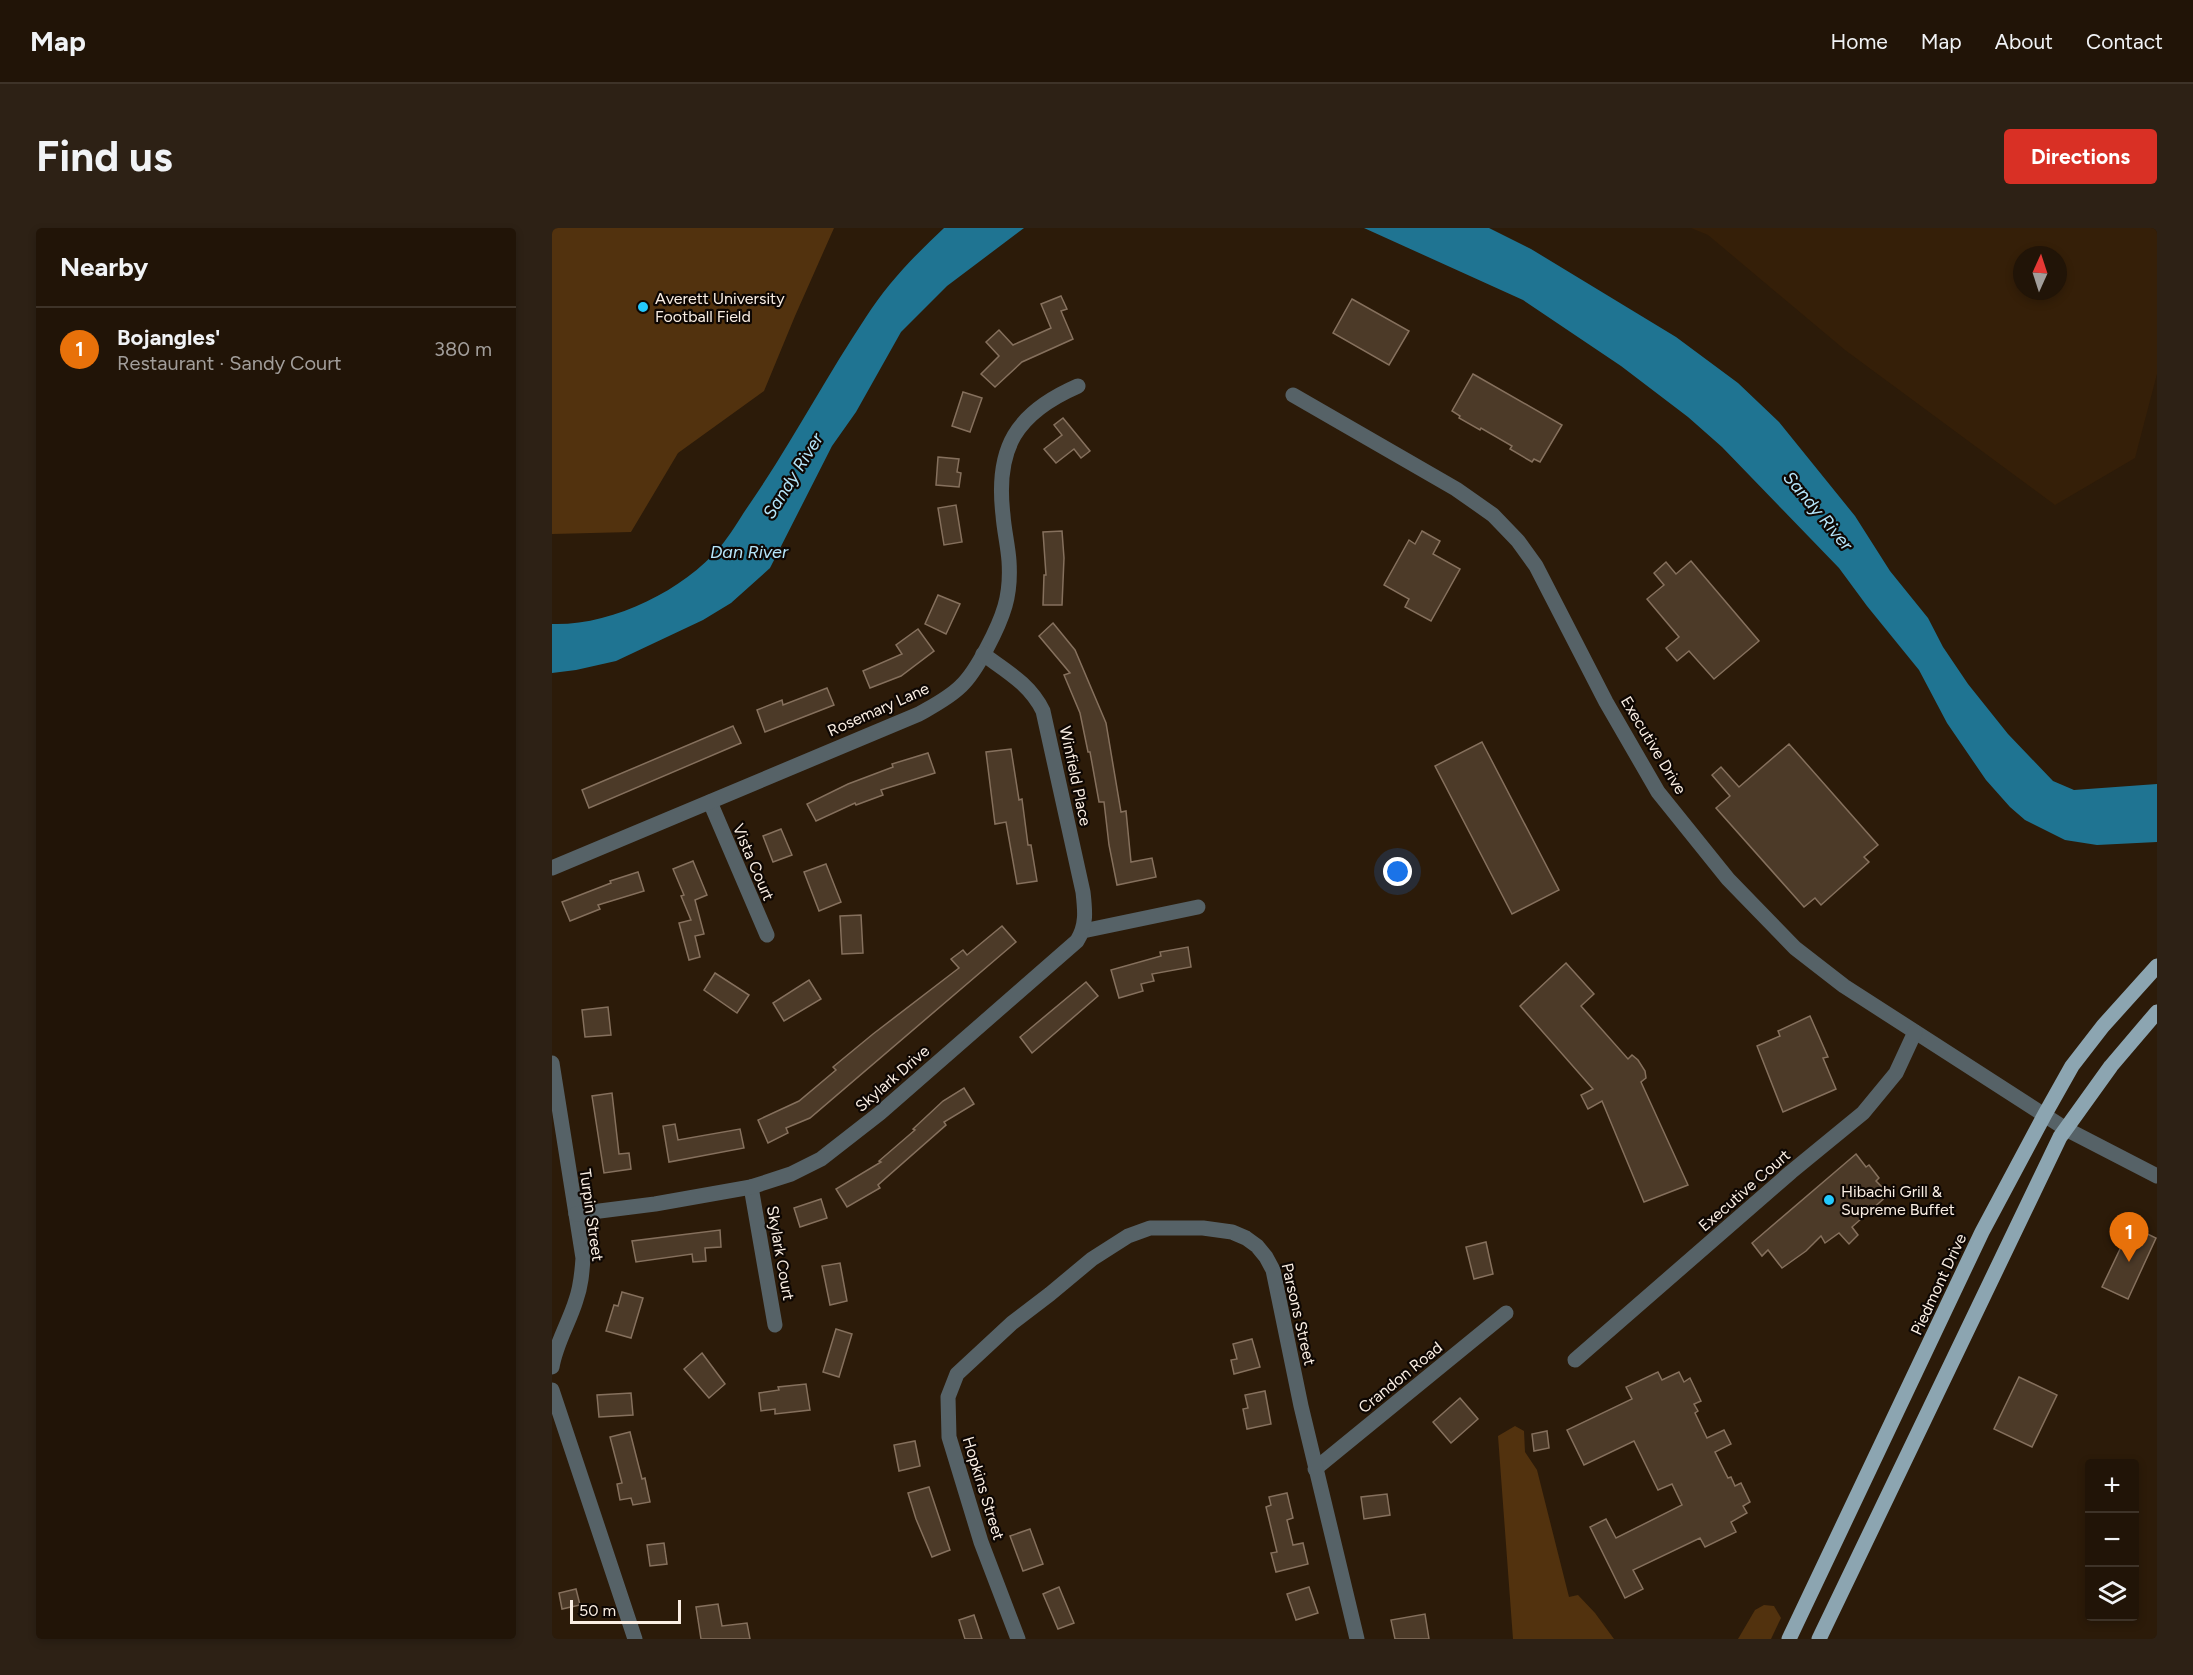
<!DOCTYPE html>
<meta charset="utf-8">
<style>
body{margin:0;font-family:Figtree,sans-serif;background:#2d2115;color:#f1f3f6}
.controls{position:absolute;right:18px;bottom:18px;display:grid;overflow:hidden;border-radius:6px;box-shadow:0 3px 9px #0003}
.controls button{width:54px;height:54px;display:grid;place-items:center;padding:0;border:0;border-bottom:2px solid #3e3328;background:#211407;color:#f1f3f6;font:30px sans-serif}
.compass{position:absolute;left:1461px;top:18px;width:54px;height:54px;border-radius:50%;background:#211407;box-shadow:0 3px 9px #0003;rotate:3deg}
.scale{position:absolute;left:18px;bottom:15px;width:111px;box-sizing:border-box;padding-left:6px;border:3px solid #faeee3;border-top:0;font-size:16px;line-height:21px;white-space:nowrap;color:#faeee3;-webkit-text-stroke:4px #0e0703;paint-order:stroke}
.you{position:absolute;left:846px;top:644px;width:21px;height:21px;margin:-15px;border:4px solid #fff;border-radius:50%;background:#1a73e8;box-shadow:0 0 0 9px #1a73e833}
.badge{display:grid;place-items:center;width:39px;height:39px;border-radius:50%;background:#d93025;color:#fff;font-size:20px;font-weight:700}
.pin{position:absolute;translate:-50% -50px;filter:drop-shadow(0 2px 3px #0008)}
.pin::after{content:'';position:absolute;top:32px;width:21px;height:18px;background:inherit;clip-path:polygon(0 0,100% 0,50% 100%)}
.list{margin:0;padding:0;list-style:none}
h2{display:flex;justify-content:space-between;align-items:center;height:78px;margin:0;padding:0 24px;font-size:26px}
h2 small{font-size:20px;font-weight:400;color:#a29e9b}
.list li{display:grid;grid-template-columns:39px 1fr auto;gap:18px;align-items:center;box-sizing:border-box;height:84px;padding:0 24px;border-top:2px solid #3e3328}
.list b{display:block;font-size:22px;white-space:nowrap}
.list p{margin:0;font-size:20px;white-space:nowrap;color:#a29e9b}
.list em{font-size:20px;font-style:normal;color:#a29e9b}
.icon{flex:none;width:33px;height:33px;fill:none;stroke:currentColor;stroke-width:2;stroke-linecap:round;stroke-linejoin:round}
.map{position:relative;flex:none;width:1605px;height:1411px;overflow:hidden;border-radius:6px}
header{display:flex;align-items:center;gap:36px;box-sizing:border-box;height:84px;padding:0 30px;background:#211407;border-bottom:2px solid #3e3328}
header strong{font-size:28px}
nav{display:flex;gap:33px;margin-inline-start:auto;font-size:21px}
.intro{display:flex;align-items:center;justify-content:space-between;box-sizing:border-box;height:144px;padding:0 36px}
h1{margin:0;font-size:42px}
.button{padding:15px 27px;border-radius:6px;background:#d93025;color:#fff;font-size:21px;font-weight:700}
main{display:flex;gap:36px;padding:0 36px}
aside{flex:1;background:#211407;border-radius:6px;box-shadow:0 3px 9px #0003}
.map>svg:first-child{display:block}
.built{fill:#351f08;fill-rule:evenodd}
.green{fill:#52320e}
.water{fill:#1f7492}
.building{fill:#4c3a28;stroke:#85705d;stroke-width:1.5}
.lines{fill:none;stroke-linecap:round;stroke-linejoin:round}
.minor{stroke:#566267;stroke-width:15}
.major{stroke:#8ca5b1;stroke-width:15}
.poi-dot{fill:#24c9fe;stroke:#0e0703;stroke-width:2}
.labels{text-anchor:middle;stroke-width:4.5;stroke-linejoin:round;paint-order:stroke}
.poi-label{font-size:16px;fill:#faeee3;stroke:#0e0703;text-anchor:start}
.street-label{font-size:16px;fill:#faeee3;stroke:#0e0703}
.water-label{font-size:18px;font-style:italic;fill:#b5e5fa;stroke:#0e0703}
</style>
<header>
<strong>Map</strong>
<nav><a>Home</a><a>Map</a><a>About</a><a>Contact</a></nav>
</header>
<div class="intro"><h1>Find us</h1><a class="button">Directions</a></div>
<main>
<aside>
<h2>Nearby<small></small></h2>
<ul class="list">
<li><span class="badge" style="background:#e8710a">1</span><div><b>Bojangles'</b><p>Restaurant · Sandy Court</p></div><em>380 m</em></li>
</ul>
</aside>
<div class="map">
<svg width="1605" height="1411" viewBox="0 0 1605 1411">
<rect width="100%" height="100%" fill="#2c1b09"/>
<!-- built -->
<path class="built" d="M1139,0H1605V146L1583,230L1503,277L1293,122L1156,7ZM1470,27H1506V63H1470Z"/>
<!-- green -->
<g class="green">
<polygon points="0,0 282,0 243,88 212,163 126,225 79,304 0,306"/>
<polygon points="963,1198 972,1203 973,1224 985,1242 1017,1369 1026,1367 1043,1385 1062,1411 961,1411 946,1208"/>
<polygon points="1212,1377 1222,1378 1229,1390 1219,1411 1186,1411 1203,1382"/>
</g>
<!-- water -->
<g class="water">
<path d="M392,0H472L395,58L349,104L304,184L280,218L218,340L179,375L151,392L64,433L24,442L0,445V396C59,398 131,363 168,319C180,305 189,288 199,274C240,214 274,149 314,89C335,56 364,26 392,0Z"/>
<polygon points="812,0 937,0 979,21 1124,109 1186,155 1227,194 1303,288 1338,343 1376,390 1391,419 1416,456 1456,506 1501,553 1522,562 1605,556 1605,614 1545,617 1513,612 1473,592 1458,579 1434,552 1395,495 1367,442 1315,378 1287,340 1170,219 1136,189 1069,138 971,72"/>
</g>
<!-- building -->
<g class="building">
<polygon points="509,68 515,81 509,83 521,111 470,134 443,159 429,146 447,128 434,114 447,102 461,117 499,100 489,76"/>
<polygon points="800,71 857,103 837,137 781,105"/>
<polygon points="921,146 1010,197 988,234 982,231 980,234 958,221 960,218 929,200 928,202 907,190 908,188 900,183"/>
<polygon points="411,164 430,170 418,204 400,198"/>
<polygon points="511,190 538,223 529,230 522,221 504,235 492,221 510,207 502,197"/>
<polygon points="386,229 407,231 405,244 409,245 407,259 384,257"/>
<polygon points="404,277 410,314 392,317 386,280"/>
<polygon points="510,303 512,330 510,377 491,377 492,347 494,347 491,304"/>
<polygon points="870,303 888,313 881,326 908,341 879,393 853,379 857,371 832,357 857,312 863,316"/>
<polygon points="1139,333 1207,413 1162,451 1137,423 1125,433 1114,420 1127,409 1095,371 1112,357 1102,345 1114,334 1124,346"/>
<polygon points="386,367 408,376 394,406 373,396"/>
<polygon points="501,395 523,422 554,495 569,584 574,583 579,634 600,630 604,649 565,657 557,617 552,574 547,574 538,524 536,524 528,485 512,447 518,445 487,408"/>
<polygon points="366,401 382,423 349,448 318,460 311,443 350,426 344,417"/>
<polygon points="275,460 282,477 213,504 205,482 230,472 231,477"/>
<polygon points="181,498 189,515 37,580 30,562"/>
<polygon points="930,514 1007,662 960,686 883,538"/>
<polygon points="1237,516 1326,617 1312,629 1317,634 1269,677 1263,670 1252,679 1164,580 1178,568 1160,547 1169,539 1187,559"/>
<polygon points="459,521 467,572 470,571 476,617 479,617 485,653 465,656 454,594 443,596 434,524"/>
<polygon points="376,525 383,545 329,562 331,567 304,577 303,575 264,593 255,576 296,556 341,539 340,536"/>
<polygon points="229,601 240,627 221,634 211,608"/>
<polygon points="141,633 155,667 143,672 152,706 143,708 148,729 137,732 127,695 139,692 129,668 132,667 121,641"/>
<polygon points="274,636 289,674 267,683 252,644"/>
<polygon points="86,644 92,663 46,677 48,681 18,693 10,674 59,655 58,653"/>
<polygon points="309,687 311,725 290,726 288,688"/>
<polygon points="450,698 464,714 258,890 234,900 236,905 216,915 206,892 247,873 284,842 281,839 321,806 407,740 399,731 411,722 415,727"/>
<polygon points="636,719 639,739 600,746 602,753 589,756 591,763 567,770 559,742 609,728 608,724"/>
<polygon points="1014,735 1042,766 1029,778 1076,831 1080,827 1086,832 1093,843 1094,850 1089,854 1136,957 1092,974 1050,873 1036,881 1029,867 1041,861 968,778"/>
<polygon points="163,745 197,767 185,785 152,762"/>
<polygon points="257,752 269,771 232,793 221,775"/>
<polygon points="534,754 546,768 480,825 468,809"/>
<polygon points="56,779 59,807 33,809 30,782"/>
<polygon points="1258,788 1276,829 1271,830 1284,861 1231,884 1205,818 1228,808 1226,803"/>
<polygon points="412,860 422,876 392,894 394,897 326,957 328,960 295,979 284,961 329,934 327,933 363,902 361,901 391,873"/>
<polygon points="60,865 67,926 77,925 79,941 52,945 40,868"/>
<polygon points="123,896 126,912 188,901 192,920 117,934 111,898"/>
<polygon points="1304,926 1314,939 1317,937 1327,950 1324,953 1337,966 1300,999 1306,1007 1297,1016 1287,1005 1273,1015 1269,1008 1254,1023 1230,1040 1216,1022 1210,1028 1200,1015"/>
<polygon points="269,971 275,990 248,999 242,980"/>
<polygon points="1579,998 1604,1010 1576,1071 1550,1059"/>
<polygon points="168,1002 169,1019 153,1020 154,1033 141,1034 140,1026 84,1034 80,1013"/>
<polygon points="934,1014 941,1046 922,1051 914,1019"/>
<polygon points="288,1035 295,1073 278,1077 270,1038"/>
<polygon points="70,1064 91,1070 79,1110 54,1103 62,1077 66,1078"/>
<polygon points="284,1101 300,1106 287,1149 271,1144"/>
<polygon points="700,1111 708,1139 682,1146 679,1132 685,1131 681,1116"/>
<polygon points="150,1125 173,1156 157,1170 132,1141"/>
<polygon points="1106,1144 1110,1152 1127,1144 1132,1154 1138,1150 1149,1173 1142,1176 1146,1183 1143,1185 1155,1210 1172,1202 1179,1216 1163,1224 1176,1250 1179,1249 1183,1258 1189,1255 1198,1274 1191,1278 1195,1285 1179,1294 1184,1304 1153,1319 1148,1310 1081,1342 1091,1361 1073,1370 1038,1299 1054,1291 1064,1310 1130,1277 1120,1256 1106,1262 1082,1213 1032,1237 1015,1202 1080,1171 1074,1159"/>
<polygon points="1467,1149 1505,1167 1480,1219 1442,1201"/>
<polygon points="254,1156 258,1182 223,1186 223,1181 209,1183 207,1165 227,1162 226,1159"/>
<polygon points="713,1163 719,1196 695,1201 691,1181 696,1180 693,1167"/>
<polygon points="79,1165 81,1187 47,1189 45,1167"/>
<polygon points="908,1170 926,1191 899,1215 881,1194"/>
<polygon points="995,1203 997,1220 982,1223 980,1206"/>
<polygon points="78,1204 90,1251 93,1250 98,1274 81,1277 79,1270 68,1272 65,1256 70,1255 58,1209"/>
<polygon points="363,1213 368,1238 347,1243 342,1217"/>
<polygon points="377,1259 398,1322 380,1329 364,1291 356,1265"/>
<polygon points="735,1265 741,1290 735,1292 741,1317 751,1315 756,1336 724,1344 719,1325 725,1324 714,1279 719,1277 717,1269"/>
<polygon points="835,1266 838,1287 812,1291 809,1269"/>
<polygon points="478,1301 491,1336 471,1343 458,1308"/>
<polygon points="112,1315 115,1336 98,1338 95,1317"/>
<polygon points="507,1359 522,1395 506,1401 491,1366"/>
<polygon points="757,1359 766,1385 744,1392 735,1366"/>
<polygon points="24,1361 28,1377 10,1381 7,1365"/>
<polygon points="166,1376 170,1398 195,1395 198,1411 149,1411 144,1379"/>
<polygon points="873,1386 877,1411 843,1411 839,1392"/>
<polygon points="422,1387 430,1411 413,1411 407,1392"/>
</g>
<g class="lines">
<!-- minor -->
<g class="minor">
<polyline points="741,167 904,261 941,287 966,313 984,338 1054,474 1106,564 1176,651 1243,720 1292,758 1514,901 1605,948"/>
<polyline points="158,574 215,707"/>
<path d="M0,640L367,486C381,478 397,470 409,458C425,443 447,399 453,378C457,364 458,348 457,333C456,318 452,302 451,287C443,220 464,185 526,158"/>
<polyline points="531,703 646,679"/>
<path d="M0,835L31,1030C30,1045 29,1058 24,1072C17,1095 4,1115 0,1139"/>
<polyline points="199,959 223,1097"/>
<path d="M24,986L103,976L199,959L239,946L269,931L328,885L525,713C535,697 533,682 531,664L491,483C478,456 454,443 431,426"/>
<polyline points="1023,1132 1239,944 1311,885 1344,845 1363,804"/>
<polyline points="0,1162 83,1411"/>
<polyline points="763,1241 954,1085"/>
<polyline points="466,1411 429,1314 397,1209 396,1169 405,1146 460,1095 498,1066 540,1031 576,1008 598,1000 651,1000 680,1004 694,1010 705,1018 714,1029 721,1042 749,1178 805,1411"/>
</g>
<!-- major -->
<g class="major">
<polyline points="1237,1411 1430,1004 1493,886 1520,838 1551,798 1605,738"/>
<polyline points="1267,1411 1508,909 1559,838 1605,784"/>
</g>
</g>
<!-- markers -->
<g class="poi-dot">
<circle cx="91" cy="79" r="6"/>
<circle cx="1277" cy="972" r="6"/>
</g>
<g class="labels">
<!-- poi labels -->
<g class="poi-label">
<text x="103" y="76">Averett University<tspan x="103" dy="18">Football Field</tspan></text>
<text x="1289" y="969">Hibachi Grill &amp;<tspan x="1289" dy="18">Supreme Buffet</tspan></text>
</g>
<!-- street labels -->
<g class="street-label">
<text transform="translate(326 481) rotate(-24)" y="6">Rosemary Lane</text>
<text transform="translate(1102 517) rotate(59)" y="6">Executive Drive</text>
<text transform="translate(524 548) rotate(78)" y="6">Winfield Place</text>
<text transform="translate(202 634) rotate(67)" y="6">Vista Court</text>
<text transform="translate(340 850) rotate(-41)" y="6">Skylark Drive</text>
<text transform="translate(1192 962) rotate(-41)" y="6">Executive Court</text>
<text transform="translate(40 987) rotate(82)" y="6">Turpin Street</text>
<text transform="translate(229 1025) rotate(80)" y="6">Skylark Court</text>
<text transform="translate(1386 1056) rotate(-65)" y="6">Piedmont Drive</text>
<text transform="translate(747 1086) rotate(77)" y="6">Parsons Street</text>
<text transform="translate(848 1149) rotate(-39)" y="6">Crandon Road</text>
<text transform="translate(432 1260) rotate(73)" y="6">Hopkins Street</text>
</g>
<!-- water labels -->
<g class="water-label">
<text transform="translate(241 248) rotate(-58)" y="6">Sandy River</text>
<text transform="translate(1266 283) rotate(50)" y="6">Sandy River</text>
<text x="197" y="330">Dan River</text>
</g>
</g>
</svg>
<div class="controls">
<button>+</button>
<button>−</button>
<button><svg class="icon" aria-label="layers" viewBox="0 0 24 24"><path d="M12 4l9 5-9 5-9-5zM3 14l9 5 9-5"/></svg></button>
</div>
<svg class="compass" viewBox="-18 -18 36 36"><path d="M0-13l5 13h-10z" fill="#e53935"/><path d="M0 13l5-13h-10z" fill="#a29e9b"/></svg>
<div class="scale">50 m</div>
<div class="you"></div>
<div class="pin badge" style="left:1577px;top:1034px;background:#e8710a">1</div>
</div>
</main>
